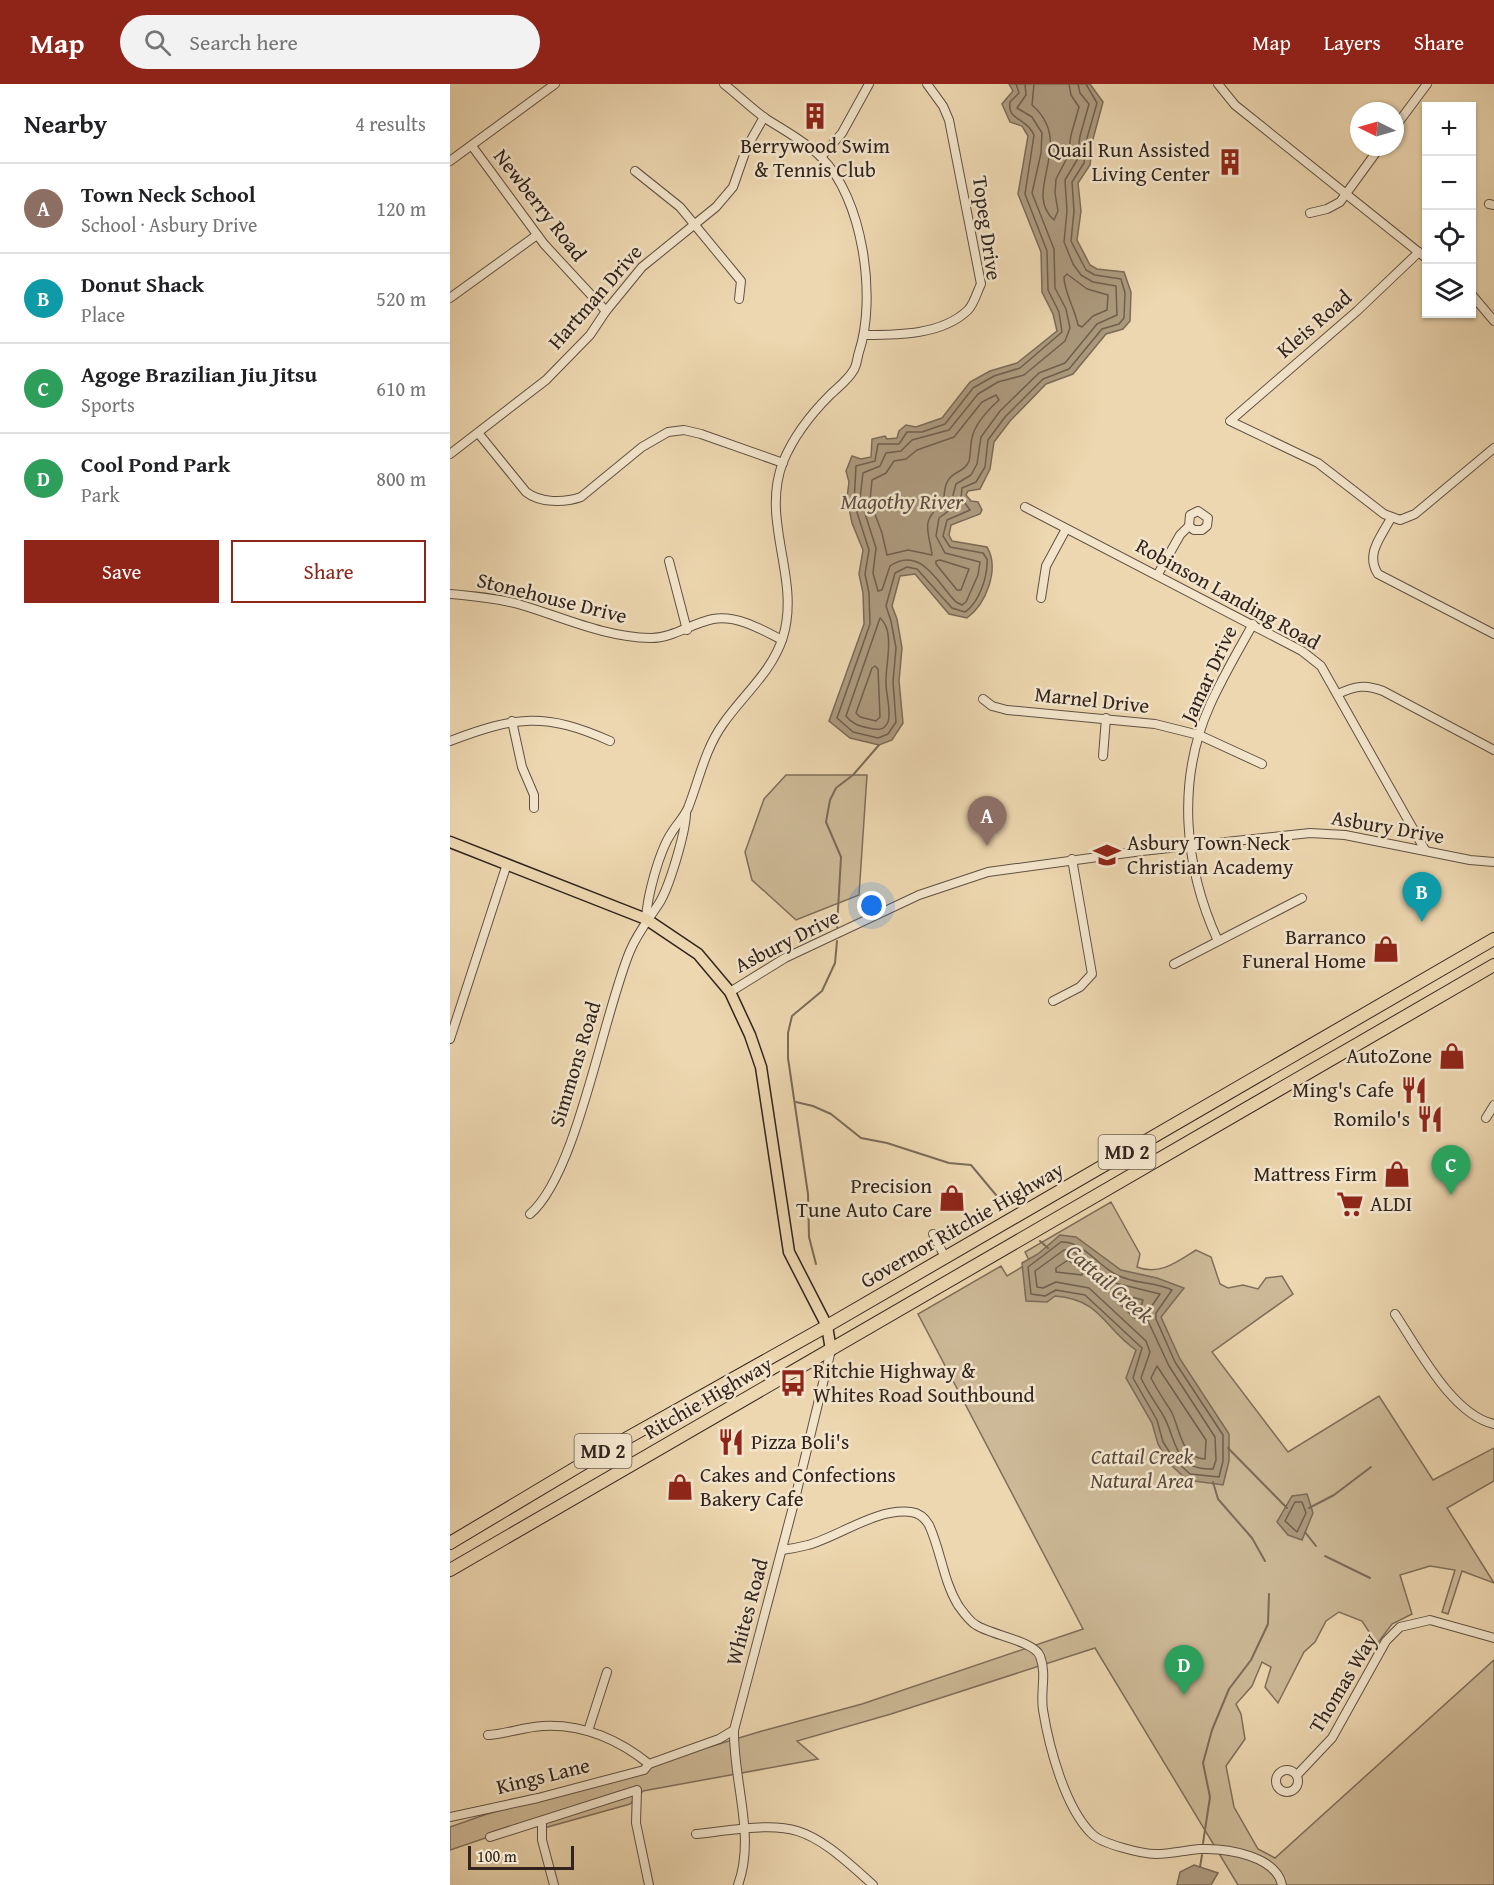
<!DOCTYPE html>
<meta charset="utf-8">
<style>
body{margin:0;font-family:"Gentium Book Plus",serif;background:#f2f2f2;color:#202124}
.controls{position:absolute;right:18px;top:18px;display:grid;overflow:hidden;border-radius:0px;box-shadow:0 2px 4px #0004}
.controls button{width:54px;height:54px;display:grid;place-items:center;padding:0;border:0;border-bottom:2px solid #e0e0e0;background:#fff;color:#202124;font:30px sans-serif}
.compass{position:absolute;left:900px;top:18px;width:54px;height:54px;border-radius:50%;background:#fff;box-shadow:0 2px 4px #0004;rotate:275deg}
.scale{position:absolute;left:18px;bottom:15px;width:106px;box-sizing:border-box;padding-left:6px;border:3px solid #31241e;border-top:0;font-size:16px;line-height:21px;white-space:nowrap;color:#31241e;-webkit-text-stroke:4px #f3e5cc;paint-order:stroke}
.you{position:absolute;left:422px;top:822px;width:21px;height:21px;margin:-15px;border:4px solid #fff;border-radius:50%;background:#1a73e8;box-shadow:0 0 0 9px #1a73e833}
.badge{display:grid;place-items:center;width:39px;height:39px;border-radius:50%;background:#8f2418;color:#fff;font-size:20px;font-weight:700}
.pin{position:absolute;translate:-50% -50px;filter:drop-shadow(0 2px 3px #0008)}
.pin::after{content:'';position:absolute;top:32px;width:21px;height:18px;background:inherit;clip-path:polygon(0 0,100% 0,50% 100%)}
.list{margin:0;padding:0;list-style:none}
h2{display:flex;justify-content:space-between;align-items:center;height:78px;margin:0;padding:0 24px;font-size:26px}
h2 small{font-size:20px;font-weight:400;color:#757577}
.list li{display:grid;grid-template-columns:39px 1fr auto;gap:18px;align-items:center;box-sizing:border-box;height:90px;padding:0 24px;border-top:2px solid #e0e0e0}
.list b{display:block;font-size:22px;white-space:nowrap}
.list p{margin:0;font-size:20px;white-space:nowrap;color:#757577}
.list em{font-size:20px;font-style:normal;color:#757577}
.actions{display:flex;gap:12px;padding:18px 24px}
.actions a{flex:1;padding:14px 0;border:2px solid #8f2418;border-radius:0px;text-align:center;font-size:21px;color:#8f2418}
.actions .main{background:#8f2418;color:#fff}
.icon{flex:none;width:33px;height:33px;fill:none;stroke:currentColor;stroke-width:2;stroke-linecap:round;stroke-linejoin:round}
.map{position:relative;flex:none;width:1044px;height:1801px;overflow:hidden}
header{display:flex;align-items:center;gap:36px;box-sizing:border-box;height:84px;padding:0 30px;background:#8f2418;color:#fff}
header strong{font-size:28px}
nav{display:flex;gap:33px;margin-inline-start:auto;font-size:21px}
.search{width:420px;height:54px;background:#f2f2f2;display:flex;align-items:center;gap:15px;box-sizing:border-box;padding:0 21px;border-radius:33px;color:#757577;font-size:22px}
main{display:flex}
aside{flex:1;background:#fff}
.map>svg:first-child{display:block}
.green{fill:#cdb997;stroke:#7f6e5a;stroke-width:1.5}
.water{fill:#ad9a7e;stroke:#7b6b58;stroke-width:1.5}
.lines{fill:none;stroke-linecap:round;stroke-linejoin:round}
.shore{stroke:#6f5f4e;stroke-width:1.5}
.stream{stroke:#7b6b58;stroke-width:2}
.minor-casing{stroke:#605142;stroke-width:10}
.major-casing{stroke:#31241e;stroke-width:13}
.highway-casing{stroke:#31241e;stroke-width:14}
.minor{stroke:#f3e5cc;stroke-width:8}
.major{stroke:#edd7b0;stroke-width:10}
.highway{stroke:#edd7b0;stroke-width:12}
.labels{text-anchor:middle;stroke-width:5;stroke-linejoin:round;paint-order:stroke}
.shield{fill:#f3e5cc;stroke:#6b5e52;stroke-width:1.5}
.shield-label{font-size:20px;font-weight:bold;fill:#31241e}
.poi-label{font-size:21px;fill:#31241e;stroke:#f3e5cc;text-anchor:end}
.street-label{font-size:21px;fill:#31241e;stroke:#f3e5cc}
.park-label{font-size:21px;font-style:italic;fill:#58493c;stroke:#f3e5cc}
.water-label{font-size:22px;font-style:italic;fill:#5c4d40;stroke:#f3e5cc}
</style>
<header>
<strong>Map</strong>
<div class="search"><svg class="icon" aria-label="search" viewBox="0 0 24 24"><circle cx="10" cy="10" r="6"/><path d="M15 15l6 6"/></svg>Search here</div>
<nav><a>Map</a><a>Layers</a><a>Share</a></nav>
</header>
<main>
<aside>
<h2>Nearby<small>4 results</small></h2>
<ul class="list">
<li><span class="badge" style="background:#8d6e63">A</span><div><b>Town Neck School</b><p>School · Asbury Drive</p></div><em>120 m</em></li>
<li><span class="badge" style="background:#0f9aa8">B</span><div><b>Donut Shack</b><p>Place</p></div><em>520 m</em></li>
<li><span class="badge" style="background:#2e9e5b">C</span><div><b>Agoge Brazilian Jiu Jitsu</b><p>Sports</p></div><em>610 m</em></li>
<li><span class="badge" style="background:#2e9e5b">D</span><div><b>Cool Pond Park</b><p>Park</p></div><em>800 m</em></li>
</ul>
<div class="actions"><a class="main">Save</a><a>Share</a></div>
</aside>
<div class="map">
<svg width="1044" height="1801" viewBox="0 0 1044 1801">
<rect width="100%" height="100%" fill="#edd7b0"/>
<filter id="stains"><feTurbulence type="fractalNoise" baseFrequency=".00333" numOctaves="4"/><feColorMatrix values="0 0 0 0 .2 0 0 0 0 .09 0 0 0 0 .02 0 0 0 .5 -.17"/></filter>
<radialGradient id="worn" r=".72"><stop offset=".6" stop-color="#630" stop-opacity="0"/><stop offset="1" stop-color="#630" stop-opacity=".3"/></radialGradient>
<!-- green -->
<g class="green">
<polygon points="336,691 417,691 409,811 346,836 302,796 295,768 314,715"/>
<path d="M661,1118L690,1170L687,1183C709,1192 727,1178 746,1166L761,1173L770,1200L778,1204L793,1201L808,1205L816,1194L832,1192L843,1210L762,1268L838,1368L929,1312L983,1396L1044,1364V1397L997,1424L1044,1499L1012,1487L998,1530L992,1528L1005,1486L980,1482L950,1491L962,1530L942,1540L927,1560L912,1537L889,1528L876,1537L865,1558L854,1568L828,1619L815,1603L821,1583L812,1578L802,1602L786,1620L791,1630L795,1655L776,1682L784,1723L808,1765L825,1774L1044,1576V1801H788L645,1564L441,1630L347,1657L368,1675L193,1707L180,1720L94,1744L92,1735L0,1766V1743L34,1731L312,1647L412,1620L633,1545L468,1230L551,1182L557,1192L580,1178L575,1168Z"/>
</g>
<!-- water -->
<g class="water">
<path d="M559,0H640L653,18L643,55L640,81L628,99L631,127L627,156L640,181L647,185L674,188L681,208L680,237L673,245L656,250L623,290L596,300L560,337L544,358L540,385L530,405L518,407L516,411L521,417L528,418L532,426L530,430L501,441L499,451L502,457L537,463C550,485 536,520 517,534L499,530L465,490L450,492L442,522L447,535L452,564L449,597L453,639L442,656L429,661L400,654L379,637L414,540L413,509L409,490L413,466L402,439L397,414L399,398L396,387L402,372L411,375L421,373L422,355L435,352L437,355L447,354L449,347L456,341L466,343L492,334L520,298L540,287L567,279L607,247L603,230L592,208L591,168L568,110L578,52L572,42L560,38L552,20L563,7Z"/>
<path d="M610,1151L626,1153L671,1186L707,1194L734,1204L711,1233L730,1275L779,1350V1377L773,1401L737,1396L719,1379L708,1360L702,1339L676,1294L686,1266C653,1243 652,1216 605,1212L597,1218L576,1217L572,1179L588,1170Z"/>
<polygon points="857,1410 863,1429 852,1456 838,1451 827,1438 842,1412"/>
<polygon points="744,1781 768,1789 761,1801 727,1801 730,1788"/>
</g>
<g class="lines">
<!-- shore -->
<g class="shore">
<path d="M566,0L569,9L560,18C557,37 576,33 584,51L575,110L597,167L598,206L609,228L612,248L570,284L544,292L523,304L495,340L472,348H457L449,360H428L425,377L406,382L404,419L419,466L415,490L419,509L420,540L387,634L403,648L428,654L438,650L446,638L443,598L446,564L441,537L436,522L445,489L457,483L467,485L502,524L515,528C529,519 538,492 537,475L533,469L500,463L493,452L497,436L520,426L511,414L512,404L526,398L535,383L538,356L555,333L593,295L619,285L652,245L669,240L674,234L675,209L671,195L645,191L636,186L621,157L624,127L622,98L634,79L637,54L647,19L636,0"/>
<path d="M575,0L576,11L567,24L582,33L592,49L591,69L582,109L604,165L605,204L616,225L620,244L615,257L574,291L548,298L528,310L499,346L462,356L451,367L436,369L430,382L413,389L410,414L426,464L423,489L428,507L432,506L440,482C471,461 488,500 506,518L512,521L516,518L528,491L530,478L495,469L486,452L489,434L505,422L503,411L506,400L521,391L527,380L531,353L550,327L589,289L615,279L647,240L667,231L666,202L643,198L631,191L623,180L614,158L617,127L615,96L627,76L630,52L639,20L630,9L628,0"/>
<path d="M584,0L582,21C627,60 571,107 604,136L608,127L605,109L606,95L618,72L621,51L629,23L621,11L619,0"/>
<path d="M617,190L637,205L658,211L657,226L643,232L632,243L628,241C625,225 614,208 614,193Z"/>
<path d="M546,311L549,316C539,325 525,339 522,354C520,361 521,370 519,377C513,393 493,383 494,418C469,438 479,446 482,471L458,466L437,471L432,449L420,417L422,396L436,389L444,377L456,375L467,366L504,353L532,318Z"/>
<polygon points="490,476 519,485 511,506 507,506 486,480 486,477"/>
<path d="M430,534C445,546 436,579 436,596C435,608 442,627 438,638C434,647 427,646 419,644C409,642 402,640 396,632Z"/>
<polygon points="425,582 428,585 430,633 426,637 410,633 406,629 422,584"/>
<path d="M611,1158C633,1157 648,1182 667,1191C684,1200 705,1198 722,1206L706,1229V1235L725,1278L773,1351V1377L769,1393L740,1390L724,1375L713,1358L707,1336L683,1294L692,1264L635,1211L606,1206L595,1212L581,1210L578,1183Z"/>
<path d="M614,1166H621L665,1199L710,1210L699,1226L698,1237L719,1282L765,1353L766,1376L763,1385C723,1387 727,1355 713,1331C705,1318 697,1307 691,1294L700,1268L696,1257L639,1204L606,1198L593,1204L587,1203L585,1187Z"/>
<polygon points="618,1176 632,1187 632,1191 606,1188 606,1184"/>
<polygon points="667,1209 693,1216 688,1233 684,1234 664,1214 663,1210"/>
<path d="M707,1282L756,1356L755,1375C730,1374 730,1343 721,1327C714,1316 707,1306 701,1294Z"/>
<polygon points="845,1418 852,1418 856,1429 847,1448 835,1437"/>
</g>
<!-- stream -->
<g class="stream">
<polyline points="387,843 391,773 376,738 380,716 386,704 403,691 429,661"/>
<polyline points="346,1018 363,1022 381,1030 411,1054 437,1059 499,1079 521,1081 556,1123"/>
<polyline points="590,1157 598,1164"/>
<polyline points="366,1180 359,1153 358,1110 338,974 338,949 342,932 372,907 385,879 387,857"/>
<polyline points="778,1364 837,1424"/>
<polyline points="763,1398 768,1415 802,1454 815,1477"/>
<polyline points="859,1424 884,1411 921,1383"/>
<polyline points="855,1448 866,1462"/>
<polyline points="875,1472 920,1494"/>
<polyline points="753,1759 760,1713 753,1679 762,1646 779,1605 801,1576 818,1540 819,1510"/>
<polyline points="750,1783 752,1771"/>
</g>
<defs>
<g id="minor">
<polyline points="768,0 785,21 976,174"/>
<polyline points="945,43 977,0"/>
<polyline points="22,62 94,160 156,227"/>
<polyline points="371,73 392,49 419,0"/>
<polyline points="0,77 105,0"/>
<polyline points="185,87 230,123 291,197 289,215"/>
<polyline points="1039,120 1044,121"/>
<polyline points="860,129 877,125 890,118 930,63"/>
<polyline points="969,168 907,227 780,337 868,379 934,430 950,436 965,430 1044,364"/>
<polyline points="1022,211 1044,237"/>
<polyline points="0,214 87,151"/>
<path d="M415,251C449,251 492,251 518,226C524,220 527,208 531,200L499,36L493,22L477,0"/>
<path d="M29,350L76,408C90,419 114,419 131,413L192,363L218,348L234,346L251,350L333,379"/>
<polyline points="0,370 96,296 140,251 156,227 192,183 266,123 283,103 297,63 314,33"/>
<polyline points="575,423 852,567 871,582 975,766"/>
<path d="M941,434C931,453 915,470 928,490L1044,550"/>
<polyline points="219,477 237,546"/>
<polyline points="708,490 730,451 739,442 740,431 748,427 758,434 757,442 752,446 744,446 739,442"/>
<path d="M0,510C23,512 46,514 68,520C113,533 153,553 201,554C223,554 242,539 263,535C287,531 311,545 332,556"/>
<polyline points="591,514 596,482 616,445"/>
<path d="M888,610C905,602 915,600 933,607L1044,666"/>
<polyline points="533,615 542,622 557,626 705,640 749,651 812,680"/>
<polyline points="62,637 72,683 84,711 84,724"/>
<path d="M0,657C66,632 95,628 160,657"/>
<polyline points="653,672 656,634"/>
<path d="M196,835C197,813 209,767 222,748C227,740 234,733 238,724C249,696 255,665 273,640C293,611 322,588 333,553C351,494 310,437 333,378C344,351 360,331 380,311C387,304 398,296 403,287C407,282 407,274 409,268C427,214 413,114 371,73C355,57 333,46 315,34C301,24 288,11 274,0"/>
<path d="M768,857C734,783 726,697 760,621C772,594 788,567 803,540"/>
<polyline points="724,880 852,814"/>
<polyline points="280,908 335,874 469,811 538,788 692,767 860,749 895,751 1020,776 1044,778"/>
<polyline points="603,917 630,903 642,890 622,775"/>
<polyline points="0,955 56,783"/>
<polyline points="1036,1034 1044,1021"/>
<path d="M80,1130C127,1090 153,931 180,867C187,850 198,836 208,821C219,805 235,750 236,730"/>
<polyline points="483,1150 495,1173"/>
<path d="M945,1230C968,1264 1002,1331 1044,1340"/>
<path d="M332,1466C340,1465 350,1463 358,1461C390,1452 426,1424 461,1428C469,1429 475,1434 479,1441C491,1467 493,1496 508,1521C513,1528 519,1537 526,1541C541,1551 584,1557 590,1572C597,1591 590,1607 593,1626C599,1663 615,1724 642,1750C652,1760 692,1770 706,1770C721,1770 736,1766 751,1765C777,1764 826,1772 832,1801"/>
<polyline points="138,1647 157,1588"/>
<path d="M38,1651C56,1650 74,1643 93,1642C133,1640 169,1656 199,1680"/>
<circle cx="837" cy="1697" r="11"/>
<polyline points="847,1691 882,1654 936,1557 950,1543 980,1536 1044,1554"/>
<polyline points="0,1733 88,1714 194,1686 199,1680 269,1655 284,1646"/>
<polyline points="92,1738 92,1756 104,1801"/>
<path d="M246,1750C343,1739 349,1733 423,1801"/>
<polyline points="40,1753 187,1706 186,1739 199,1801"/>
<path d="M288,1801C306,1752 283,1697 284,1646L344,1419L381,1266"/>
</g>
<polyline id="major" points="0,758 196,835 248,870 280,908 300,951 311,983 339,1168 377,1242 381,1266"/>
<g id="highway">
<polyline points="0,1459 154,1367 377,1242 1044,855"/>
<polyline points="0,1486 1044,881"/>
</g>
</defs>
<!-- minor casing -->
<use href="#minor" class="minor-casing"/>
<!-- major casing -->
<use href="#major" class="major-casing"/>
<!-- highway casing -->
<use href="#highway" class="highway-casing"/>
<!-- minor -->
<use href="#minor" class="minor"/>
<!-- major -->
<use href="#major" class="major"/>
<!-- highway -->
<use href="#highway" class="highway"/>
</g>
<!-- icons -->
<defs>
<symbol id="building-bare" viewBox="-9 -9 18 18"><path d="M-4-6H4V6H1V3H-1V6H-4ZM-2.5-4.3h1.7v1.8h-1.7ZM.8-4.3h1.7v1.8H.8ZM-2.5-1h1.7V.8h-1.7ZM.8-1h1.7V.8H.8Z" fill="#8f2418" stroke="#f3e5cc" stroke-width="2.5" paint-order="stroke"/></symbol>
<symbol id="school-bare" viewBox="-9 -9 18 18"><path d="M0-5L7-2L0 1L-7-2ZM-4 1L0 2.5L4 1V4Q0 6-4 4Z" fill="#8f2418" stroke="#f3e5cc" stroke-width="2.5" paint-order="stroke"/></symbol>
<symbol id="shop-bare" viewBox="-9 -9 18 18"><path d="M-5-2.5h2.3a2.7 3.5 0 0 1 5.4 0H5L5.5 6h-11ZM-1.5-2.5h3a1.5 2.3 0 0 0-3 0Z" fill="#8f2418" stroke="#f3e5cc" stroke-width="2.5" paint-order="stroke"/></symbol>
<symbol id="restaurant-bare" viewBox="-9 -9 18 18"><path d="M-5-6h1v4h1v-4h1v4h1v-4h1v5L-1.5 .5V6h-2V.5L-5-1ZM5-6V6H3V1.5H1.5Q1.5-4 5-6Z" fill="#8f2418" stroke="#f3e5cc" stroke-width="2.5" paint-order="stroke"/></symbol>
<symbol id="supermarket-bare" viewBox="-9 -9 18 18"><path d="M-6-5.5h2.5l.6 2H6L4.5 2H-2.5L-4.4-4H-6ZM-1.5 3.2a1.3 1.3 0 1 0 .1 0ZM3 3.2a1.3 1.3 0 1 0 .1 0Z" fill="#8f2418" stroke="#f3e5cc" stroke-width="2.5" paint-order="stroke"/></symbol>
<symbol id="bus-bare" viewBox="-9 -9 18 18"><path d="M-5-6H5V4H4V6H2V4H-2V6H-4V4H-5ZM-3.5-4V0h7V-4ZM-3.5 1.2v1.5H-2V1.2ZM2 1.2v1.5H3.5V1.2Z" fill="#8f2418" stroke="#f3e5cc" stroke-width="2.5" paint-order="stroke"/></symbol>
</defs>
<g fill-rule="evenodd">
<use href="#building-bare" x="346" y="13" width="38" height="38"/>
<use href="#building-bare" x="761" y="59" width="38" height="38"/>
<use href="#school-bare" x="638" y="752" width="38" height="38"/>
<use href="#shop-bare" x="917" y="846" width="38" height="38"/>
<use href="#shop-bare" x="983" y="953" width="38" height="38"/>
<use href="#restaurant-bare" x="945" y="987" width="38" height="38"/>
<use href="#restaurant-bare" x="961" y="1016" width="38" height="38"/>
<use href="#shop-bare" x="928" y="1071" width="38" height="38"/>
<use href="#shop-bare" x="483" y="1095" width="38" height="38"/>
<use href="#supermarket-bare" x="881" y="1101" width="38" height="38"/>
<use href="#bus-bare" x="324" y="1280" width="38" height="38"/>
<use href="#restaurant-bare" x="262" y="1339" width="38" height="38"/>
<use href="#shop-bare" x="211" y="1384" width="38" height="38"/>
</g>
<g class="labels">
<!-- shield labels -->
<g class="shield">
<rect x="648.5" y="1051" width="57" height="34" rx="4.5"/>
<rect x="124.5" y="1350" width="57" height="34" rx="4.5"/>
</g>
<g class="shield-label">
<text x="677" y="1075">MD 2</text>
<text x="153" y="1374">MD 2</text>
</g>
<!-- poi labels -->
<g class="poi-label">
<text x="365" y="69" text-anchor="middle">Berrywood Swim<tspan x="365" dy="24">&amp; Tennis Club</tspan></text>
<text x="760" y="73">Quail Run Assisted<tspan x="760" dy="24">Living Center</tspan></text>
<text x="677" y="766" text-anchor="start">Asbury Town Neck<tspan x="677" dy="24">Christian Academy</tspan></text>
<text x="916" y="860">Barranco<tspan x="916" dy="24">Funeral Home</tspan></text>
<text x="982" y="979">AutoZone</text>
<text x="944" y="1013">Ming's Cafe</text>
<text x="960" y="1042">Romilo's</text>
<text x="927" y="1097">Mattress Firm</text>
<text x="482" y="1109">Precision<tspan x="482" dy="24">Tune Auto Care</tspan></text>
<text x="920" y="1127" text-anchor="start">ALDI</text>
<text x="363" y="1294" text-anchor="start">Ritchie Highway &amp;<tspan x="363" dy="24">Whites Road Southbound</tspan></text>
<text x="301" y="1365" text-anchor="start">Pizza Boli's</text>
<text x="250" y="1398" text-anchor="start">Cakes and Confections<tspan x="250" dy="24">Bakery Cafe</tspan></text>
</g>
<!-- street labels -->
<g class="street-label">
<text transform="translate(90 121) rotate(52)" y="7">Newberry Road</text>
<text transform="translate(537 144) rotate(82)" y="7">Topeg Drive</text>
<text transform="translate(145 213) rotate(-49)" y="7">Hartman Drive</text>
<text transform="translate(864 240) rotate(-41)" y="7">Kleis Road</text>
<text transform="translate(778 510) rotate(29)" y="7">Robinson Landing Road</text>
<text transform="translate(102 514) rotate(14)" y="7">Stonehouse Drive</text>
<text transform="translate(759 590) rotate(-65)" y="7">Jamar Drive</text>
<text transform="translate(642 616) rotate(6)" y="7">Marnel Drive</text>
<text transform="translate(938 743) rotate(10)" y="7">Asbury Drive</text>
<text transform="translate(337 857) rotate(-27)" y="7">Asbury Drive</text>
<text transform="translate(125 980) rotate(-73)" y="7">Simmons Road</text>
<text transform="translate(512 1141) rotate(-30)" y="7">Governor Ritchie Highway</text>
<text transform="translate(258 1314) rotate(-30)" y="7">Ritchie Highway</text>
<text transform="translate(297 1528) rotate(-75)" y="7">Whites Road</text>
<text transform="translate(893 1599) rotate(-59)" y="7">Thomas Way</text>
<text transform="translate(93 1692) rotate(-14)" y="7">Kings Lane</text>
</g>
<!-- park labels -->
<g class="park-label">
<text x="692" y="1380">Cattail Creek<tspan x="692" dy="24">Natural Area</tspan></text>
</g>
<!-- water labels -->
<g class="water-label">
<text x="452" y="425">Magothy River</text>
<text transform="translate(660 1199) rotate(41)" y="8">Cattail Creek</text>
</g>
</g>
<rect width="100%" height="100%" filter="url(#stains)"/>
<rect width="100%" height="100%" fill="url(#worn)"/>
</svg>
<div class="controls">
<button>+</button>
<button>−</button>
<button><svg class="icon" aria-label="locate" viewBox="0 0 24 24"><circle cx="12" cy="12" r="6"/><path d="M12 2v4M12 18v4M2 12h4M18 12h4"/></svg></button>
<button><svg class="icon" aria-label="layers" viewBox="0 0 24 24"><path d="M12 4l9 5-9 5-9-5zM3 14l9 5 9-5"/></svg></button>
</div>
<svg class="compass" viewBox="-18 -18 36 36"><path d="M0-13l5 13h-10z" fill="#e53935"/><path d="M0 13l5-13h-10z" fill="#757577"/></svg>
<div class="scale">100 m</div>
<div class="you"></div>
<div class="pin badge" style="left:537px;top:762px;background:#8d6e63">A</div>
<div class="pin badge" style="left:972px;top:838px;background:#0f9aa8">B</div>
<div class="pin badge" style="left:1001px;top:1111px;background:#2e9e5b">C</div>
<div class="pin badge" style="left:734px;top:1611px;background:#2e9e5b">D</div>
</div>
</main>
